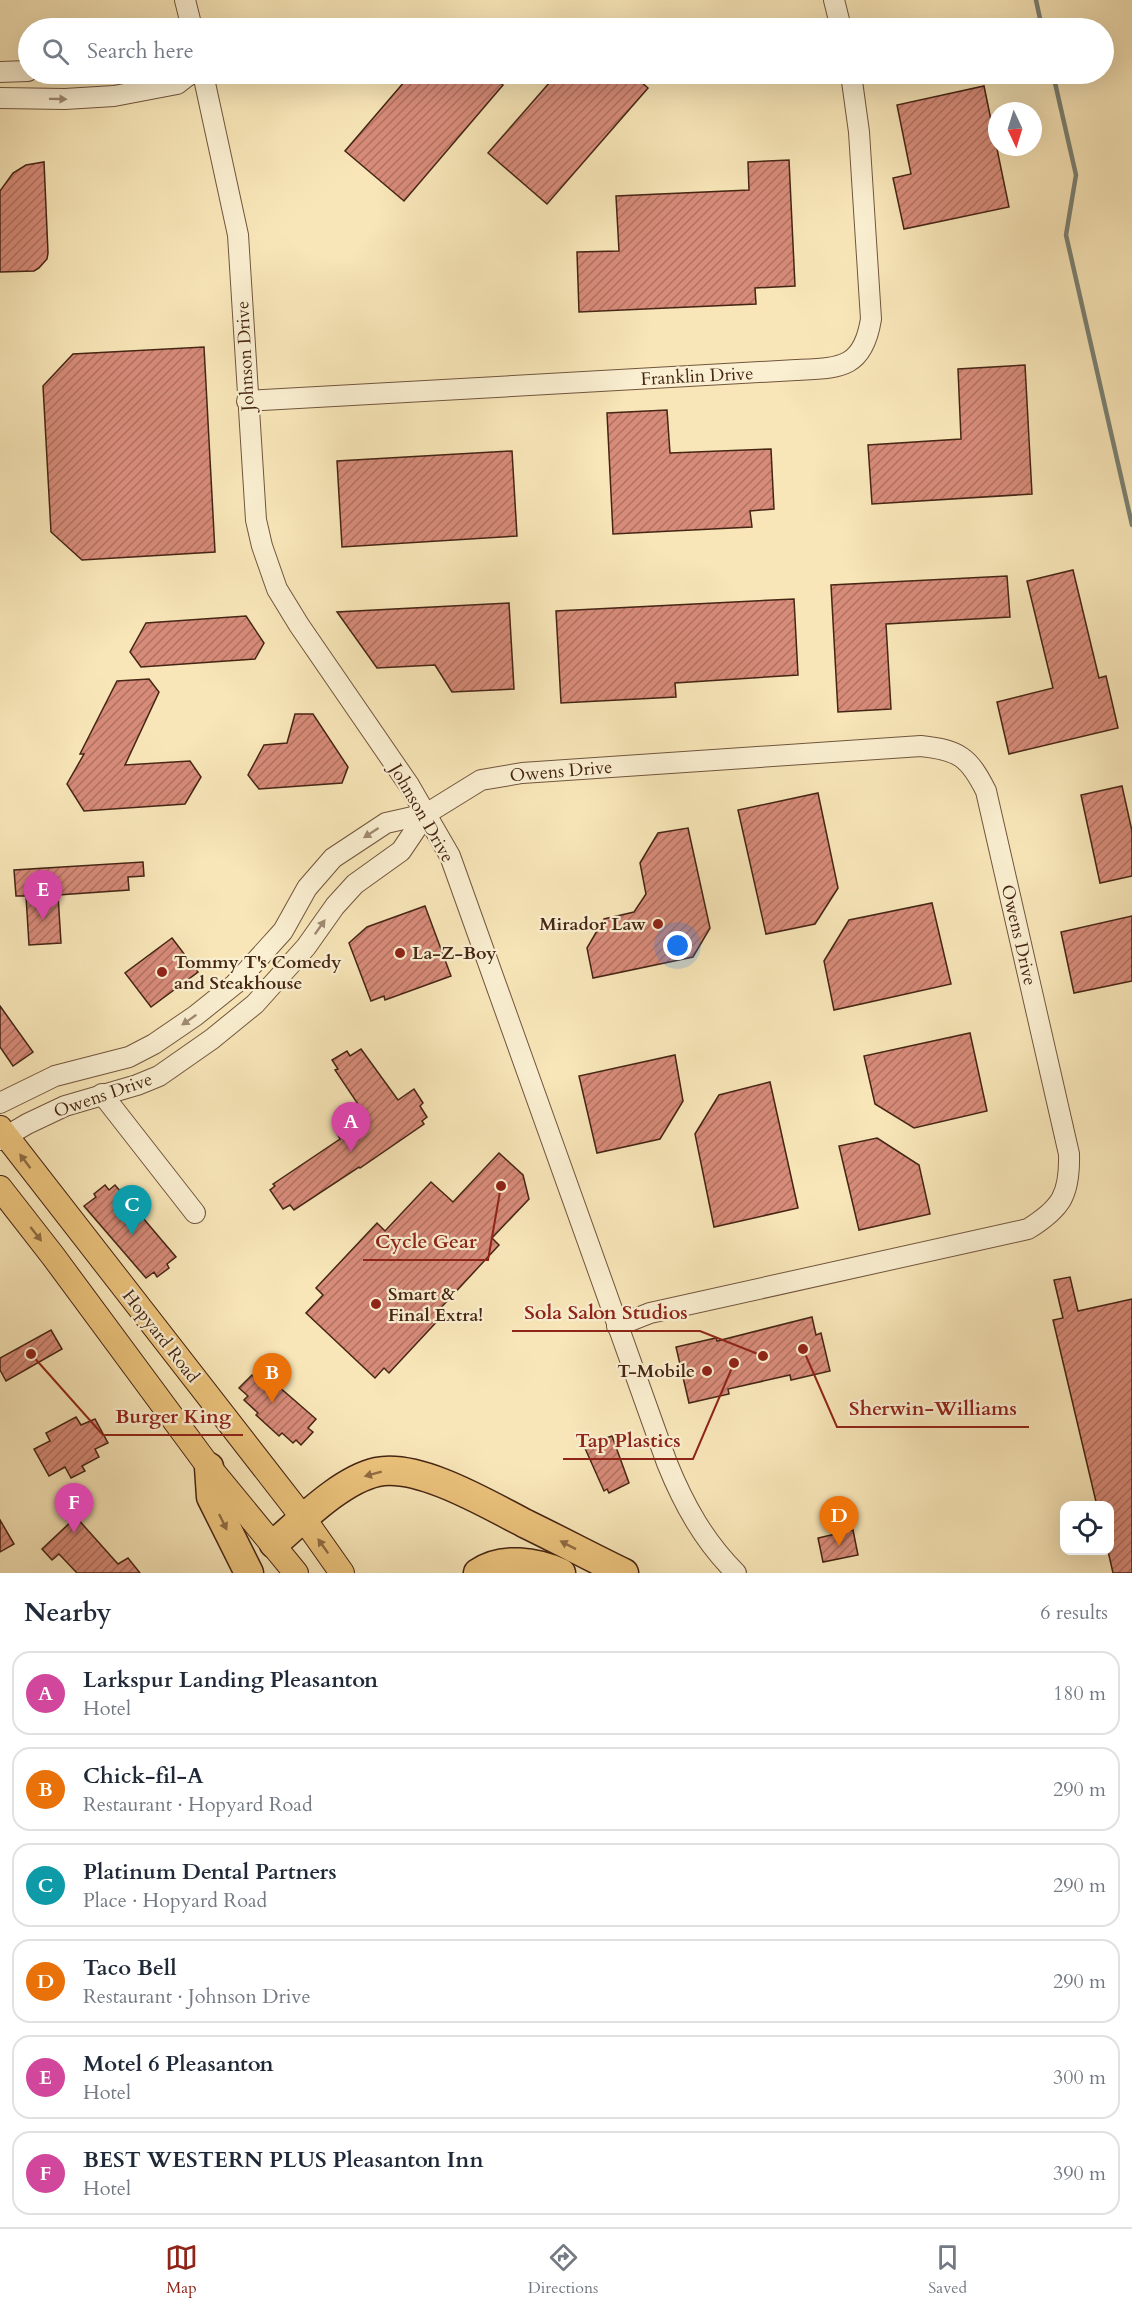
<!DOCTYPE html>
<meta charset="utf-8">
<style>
body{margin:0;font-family:Cardo,serif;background:#f6f6f7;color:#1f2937}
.controls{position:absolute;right:18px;bottom:18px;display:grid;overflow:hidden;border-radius:12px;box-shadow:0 6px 24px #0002}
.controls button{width:54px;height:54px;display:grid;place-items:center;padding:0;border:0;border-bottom:2px solid #e0e1e3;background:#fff;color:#1f2937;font:30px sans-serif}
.compass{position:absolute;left:988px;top:102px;width:54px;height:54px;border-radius:50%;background:#fff;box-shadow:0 6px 24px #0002;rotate:176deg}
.you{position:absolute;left:678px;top:946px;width:21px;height:21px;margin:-15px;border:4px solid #fff;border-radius:50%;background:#1a73e8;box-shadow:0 0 0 9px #1a73e833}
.badge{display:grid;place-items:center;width:39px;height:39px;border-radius:50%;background:#8f2418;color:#fff;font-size:20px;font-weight:700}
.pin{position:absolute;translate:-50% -50px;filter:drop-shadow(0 2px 3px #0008)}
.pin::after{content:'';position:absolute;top:32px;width:21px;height:18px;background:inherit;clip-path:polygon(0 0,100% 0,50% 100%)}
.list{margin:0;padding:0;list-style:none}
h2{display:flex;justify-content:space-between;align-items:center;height:78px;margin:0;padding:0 24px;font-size:26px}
h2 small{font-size:20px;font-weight:400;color:#747a83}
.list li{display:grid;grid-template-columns:39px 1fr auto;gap:18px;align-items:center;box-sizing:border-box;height:84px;margin:0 12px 12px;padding:0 12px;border:2px solid #e0e1e3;border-radius:18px}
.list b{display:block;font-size:22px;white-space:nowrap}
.list p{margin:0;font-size:20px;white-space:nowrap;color:#747a83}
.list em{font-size:20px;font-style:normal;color:#747a83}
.icon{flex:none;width:33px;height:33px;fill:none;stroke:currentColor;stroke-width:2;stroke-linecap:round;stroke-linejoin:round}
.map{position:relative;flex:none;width:1132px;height:1573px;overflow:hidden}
.search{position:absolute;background:#fff;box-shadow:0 6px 24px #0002;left:18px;right:18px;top:18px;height:66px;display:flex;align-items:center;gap:15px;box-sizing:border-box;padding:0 21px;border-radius:33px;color:#747a83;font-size:22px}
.sheet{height:654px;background:#fff}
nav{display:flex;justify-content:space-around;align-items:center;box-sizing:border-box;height:84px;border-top:2px solid #e0e1e3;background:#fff;font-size:16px;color:#747a83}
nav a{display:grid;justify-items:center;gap:3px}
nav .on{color:#8f2418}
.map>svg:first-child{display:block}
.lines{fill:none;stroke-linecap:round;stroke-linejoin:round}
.stream{stroke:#7a8173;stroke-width:4.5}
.building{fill:url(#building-hatch);stroke:#452514;stroke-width:1.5}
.minor-casing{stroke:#72553d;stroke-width:22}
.major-casing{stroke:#452514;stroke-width:26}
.highway-casing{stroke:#452514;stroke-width:31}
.minor{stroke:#faefd1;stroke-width:20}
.major{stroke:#ecc37c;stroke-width:24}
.highway{stroke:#ecc37c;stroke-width:28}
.oneway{fill:#a08a72}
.oneway2{fill:#906c43}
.poi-dot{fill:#8f2418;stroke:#faefd1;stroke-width:2}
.labels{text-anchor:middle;stroke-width:4.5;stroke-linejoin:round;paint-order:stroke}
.street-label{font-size:18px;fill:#452514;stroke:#faefd1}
.poi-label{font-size:18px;font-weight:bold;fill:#452514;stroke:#faefd1;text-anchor:start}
.leader{fill:none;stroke:#8f2418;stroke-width:2}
.callout-dot{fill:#8f2418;stroke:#faefd1;stroke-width:2}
.callout-label{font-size:20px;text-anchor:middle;font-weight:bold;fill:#8f2418;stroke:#faefd1;stroke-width:4.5;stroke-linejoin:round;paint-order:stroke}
</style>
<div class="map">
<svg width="1132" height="1573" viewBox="0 0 1132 1573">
<defs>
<pattern id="building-hatch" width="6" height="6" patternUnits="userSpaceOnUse" patternTransform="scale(1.5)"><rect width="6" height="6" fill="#d78b79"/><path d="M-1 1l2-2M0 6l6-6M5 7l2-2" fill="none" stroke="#b07162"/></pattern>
</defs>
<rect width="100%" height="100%" fill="#f8e6b8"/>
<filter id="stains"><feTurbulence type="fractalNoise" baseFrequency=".00333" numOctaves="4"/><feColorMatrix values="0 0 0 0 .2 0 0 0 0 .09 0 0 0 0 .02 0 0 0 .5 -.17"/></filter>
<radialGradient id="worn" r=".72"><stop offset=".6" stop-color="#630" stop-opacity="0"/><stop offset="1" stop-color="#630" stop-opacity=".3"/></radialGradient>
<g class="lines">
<!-- stream -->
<g class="stream">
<polyline points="1036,0 1042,28"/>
<polyline points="1053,74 1076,175 1066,235 1132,525"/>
</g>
</g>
<!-- building -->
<g class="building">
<polygon points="411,74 490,74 503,85 404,201 345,151"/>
<polygon points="557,74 632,74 648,88 547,204 488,153"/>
<polygon points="984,86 1009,207 904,229 893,178 911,174 897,105"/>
<polygon points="789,160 795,286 755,288 756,304 579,312 577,252 619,251 616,196 749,190 748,162"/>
<polygon points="44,162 48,253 47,259 39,268 34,271 0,272 0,191 13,173 26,165"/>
<polygon points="204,347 215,552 82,560 51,532 43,386 73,354"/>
<polygon points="1025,365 1032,494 872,504 868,445 961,439 958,369"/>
<polygon points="667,410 670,453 771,449 774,509 750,511 752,527 613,534 607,413"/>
<polygon points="512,451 517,536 342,547 337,461"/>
<polygon points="1073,570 1099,678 1106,676 1118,728 1009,754 997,702 1053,688 1027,581"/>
<polygon points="1007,576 1010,617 886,624 891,709 838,712 831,585"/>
<polygon points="794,599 798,675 675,683 676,697 561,703 556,611"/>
<polygon points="509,603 514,689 452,692 435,665 377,668 337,612"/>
<polygon points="246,616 264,643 255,659 141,667 130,652 146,623"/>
<polygon points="149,679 159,692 125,765 190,761 201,777 185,804 84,811 67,784 84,754 80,754 117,681"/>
<polygon points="295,714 313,714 348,767 342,783 259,789 248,775 264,745 287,743"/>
<polygon points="1122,786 1132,831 1132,876 1100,883 1081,795"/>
<polygon points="818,793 838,888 815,924 766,934 738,810"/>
<polygon points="688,828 710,928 693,957 593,978 587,948 604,919 634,912 646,894 640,863 658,833"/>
<polygon points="143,862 144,876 128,877 129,890 58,895 61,943 29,945 26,896 16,896 14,870"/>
<polygon points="932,903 951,984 834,1010 824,961 849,920"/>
<polygon points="425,906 451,976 385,1000 384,996 371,1001 349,943 367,927"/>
<polygon points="1132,916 1132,981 1074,993 1061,932"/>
<polygon points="172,938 198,972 151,1007 125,973"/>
<polygon points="0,1006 33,1052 13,1066 0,1047"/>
<polygon points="970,1033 987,1111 914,1128 875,1104 864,1056"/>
<polygon points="361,1049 398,1100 414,1089 423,1103 420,1106 427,1117 422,1121 424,1124 360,1168 359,1167 294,1210 290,1205 283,1209 270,1190 275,1186 273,1184 340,1139 336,1132 364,1113 335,1070 338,1069 332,1060 347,1051 350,1056"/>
<polygon points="675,1055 683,1101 660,1139 597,1153 579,1076"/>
<polygon points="770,1082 798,1208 714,1227 695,1134 719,1095"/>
<polygon points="877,1138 919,1165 930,1214 859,1230 839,1146"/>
<polygon points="499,1153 523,1175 529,1199 492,1238 499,1245 437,1312 442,1316 389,1373 384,1368 375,1378 306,1313 323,1295 316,1288 377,1223 385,1231 431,1182 453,1202"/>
<polygon points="105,1185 109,1190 115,1185 176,1257 167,1264 169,1268 157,1277 154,1272 146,1278 84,1206 96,1197 94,1194"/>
<polygon points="1070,1277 1078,1311 1132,1299 1132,1573 1113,1573 1108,1551 1110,1551 1110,1506 1097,1506 1053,1320 1063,1318 1054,1280"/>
<polygon points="812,1317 816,1335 821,1333 830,1371 791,1380 790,1375 728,1389 729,1394 689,1403 676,1347 716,1338 717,1341"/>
<polygon points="51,1330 62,1349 6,1381 0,1370 0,1358"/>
<polygon points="273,1358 290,1374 278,1386 316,1419 308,1428 313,1432 301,1445 296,1440 293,1443 282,1433 279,1436 256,1415 258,1413 244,1400 248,1396 239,1388 252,1375 255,1378"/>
<polygon points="76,1417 81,1425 95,1419 108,1443 95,1449 99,1457 82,1466 85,1471 71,1478 65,1467 49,1476 34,1449 50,1441 46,1433"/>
<polygon points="612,1436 629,1483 609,1493 607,1489 604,1491 584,1446"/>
<polygon points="76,1517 118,1564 128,1558 140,1573 77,1573 59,1554 52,1560 42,1549"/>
<polygon points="0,1520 14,1544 0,1552"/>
<polygon points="853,1530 858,1555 823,1562 818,1538"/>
</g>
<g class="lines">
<defs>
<g id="minor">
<polyline points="185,0 192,28"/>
<polyline points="834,0 841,28"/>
<polyline points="0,72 28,71"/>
<path d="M203,74L238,235L256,520L262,546L277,589L299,625L409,785L450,856L667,1463C684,1505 704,1541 736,1573"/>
<polyline points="0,98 65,99 114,96 177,84 190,74"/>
<path d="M247,401L796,370C840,368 863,369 871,319L859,132L851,74"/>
<polyline points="102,1094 195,1213"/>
<path d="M0,1103L55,1076L129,1057L154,1044L195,1016L235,984L283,931L307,888L333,858L386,823L426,814L481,780L522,773L921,746C959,750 969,757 986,791L1069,1154C1070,1194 1062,1208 1028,1229L650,1313L617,1326"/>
<polyline points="0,1140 27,1124 65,1106 137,1085 159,1076 212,1039 255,1004 306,947 335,906 355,884 401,851 426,814"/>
</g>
<g id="major">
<polyline points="0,1128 304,1519 342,1573"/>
<polyline points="0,1188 53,1256 209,1467 296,1573"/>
</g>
<g id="highway">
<polyline points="209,1467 211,1497 249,1573"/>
<path d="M274,1544C302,1520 341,1480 377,1472C419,1463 489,1505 526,1524C559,1540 591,1557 624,1573"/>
<path d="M478,1573C502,1556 537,1562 561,1573"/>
</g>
</defs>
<!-- minor casing -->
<use href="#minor" class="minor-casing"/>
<!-- major casing -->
<use href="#major" class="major-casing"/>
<!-- highway casing -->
<use href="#highway" class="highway-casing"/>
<!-- minor -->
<use href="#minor" class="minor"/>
<!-- major -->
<use href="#major" class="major"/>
<!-- highway -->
<use href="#highway" class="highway"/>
</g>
<!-- one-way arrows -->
<defs><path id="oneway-solid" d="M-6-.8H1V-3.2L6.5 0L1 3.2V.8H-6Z" transform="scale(1.5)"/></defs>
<g class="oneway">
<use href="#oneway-solid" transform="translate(58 99) rotate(1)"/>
<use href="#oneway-solid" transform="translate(371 833) rotate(147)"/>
<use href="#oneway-solid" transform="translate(320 927) rotate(-55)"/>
<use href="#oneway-solid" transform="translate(189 1020) rotate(145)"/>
</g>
<g class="oneway2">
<use href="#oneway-solid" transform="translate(25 1161) rotate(-127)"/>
<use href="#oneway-solid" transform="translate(36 1234) rotate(52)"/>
<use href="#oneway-solid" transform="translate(373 1474) rotate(165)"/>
<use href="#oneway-solid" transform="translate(223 1522) rotate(64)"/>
<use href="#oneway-solid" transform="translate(568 1545) rotate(-153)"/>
<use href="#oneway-solid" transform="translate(323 1546) rotate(-125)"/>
</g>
<!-- markers -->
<g class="poi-dot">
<circle cx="658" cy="924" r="6"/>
<circle cx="400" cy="953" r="6"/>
<circle cx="162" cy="972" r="6"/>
<circle cx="376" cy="1304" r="6"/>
<circle cx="707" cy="1371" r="6"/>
</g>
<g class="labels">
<!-- street labels -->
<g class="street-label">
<text transform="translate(245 356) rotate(-93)" y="6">Johnson Drive</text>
<text transform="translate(697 376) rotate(-3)" y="6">Franklin Drive</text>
<text transform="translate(561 771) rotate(-5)" y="6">Owens Drive</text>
<text transform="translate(422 813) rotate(60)" y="6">Johnson Drive</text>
<text transform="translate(1019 935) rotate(77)" y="6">Owens Drive</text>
<text transform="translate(103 1095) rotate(-19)" y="6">Owens Drive</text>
<text transform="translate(161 1336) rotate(52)" y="6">Hopyard Road</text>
</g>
<!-- poi labels -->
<g class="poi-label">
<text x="646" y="930" text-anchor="end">Mirador Law</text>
<text x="412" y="959">La-Z-Boy</text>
<text x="174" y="968">Tommy T's Comedy<tspan x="174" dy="21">and Steakhouse</tspan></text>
<text x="388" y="1300">Smart &amp;<tspan x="388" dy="21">Final Extra!</tspan></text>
<text x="695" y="1377" text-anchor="end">T-Mobile</text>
</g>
</g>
<!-- callouts -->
<path class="leader" d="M501 1186L488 1260H363M763 1356L700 1331H512M803 1349L837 1427H1029M31 1354L103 1435H243M734 1363L693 1459H563"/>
<g class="callout-dot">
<circle cx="501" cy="1186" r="6"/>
<circle cx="763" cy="1356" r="6"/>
<circle cx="803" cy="1349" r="6"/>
<circle cx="31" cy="1354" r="6"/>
<circle cx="734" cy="1363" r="6"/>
</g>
<g class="callout-label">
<text x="426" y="1248">Cycle Gear</text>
<text x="606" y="1319">Sola Salon Studios</text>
<text x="933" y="1415">Sherwin-Williams</text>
<text x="173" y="1423">Burger King</text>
<text x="628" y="1447">Tap Plastics</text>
</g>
<rect width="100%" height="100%" filter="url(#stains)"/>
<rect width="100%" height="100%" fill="url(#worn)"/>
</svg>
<div class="controls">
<button><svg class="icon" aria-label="locate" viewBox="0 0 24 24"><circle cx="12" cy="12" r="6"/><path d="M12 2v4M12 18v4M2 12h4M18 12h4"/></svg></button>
</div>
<svg class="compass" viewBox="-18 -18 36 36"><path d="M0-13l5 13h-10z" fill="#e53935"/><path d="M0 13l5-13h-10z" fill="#747a83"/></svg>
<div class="you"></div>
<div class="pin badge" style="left:351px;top:1152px;background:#d1479c">A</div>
<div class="pin badge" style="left:272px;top:1403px;background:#e8710a">B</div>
<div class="pin badge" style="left:132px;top:1235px;background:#0f9aa8">C</div>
<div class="pin badge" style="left:839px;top:1546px;background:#e8710a">D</div>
<div class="pin badge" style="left:43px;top:920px;background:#d1479c">E</div>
<div class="pin badge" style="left:74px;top:1533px;background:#d1479c">F</div>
<div class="search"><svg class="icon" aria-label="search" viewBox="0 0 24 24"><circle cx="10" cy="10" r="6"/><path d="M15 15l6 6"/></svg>Search here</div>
</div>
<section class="sheet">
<h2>Nearby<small>6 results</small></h2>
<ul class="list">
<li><span class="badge" style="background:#d1479c">A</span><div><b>Larkspur Landing Pleasanton</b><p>Hotel</p></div><em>180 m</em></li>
<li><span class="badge" style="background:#e8710a">B</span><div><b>Chick-fil-A</b><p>Restaurant · Hopyard Road</p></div><em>290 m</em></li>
<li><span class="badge" style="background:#0f9aa8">C</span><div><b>Platinum Dental Partners</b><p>Place · Hopyard Road</p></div><em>290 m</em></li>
<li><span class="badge" style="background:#e8710a">D</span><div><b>Taco Bell</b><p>Restaurant · Johnson Drive</p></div><em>290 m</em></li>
<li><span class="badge" style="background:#d1479c">E</span><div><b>Motel 6 Pleasanton</b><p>Hotel</p></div><em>300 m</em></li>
<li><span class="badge" style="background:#d1479c">F</span><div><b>BEST WESTERN PLUS Pleasanton Inn</b><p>Hotel</p></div><em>390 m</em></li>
</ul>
</section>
<nav>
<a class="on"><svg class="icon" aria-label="map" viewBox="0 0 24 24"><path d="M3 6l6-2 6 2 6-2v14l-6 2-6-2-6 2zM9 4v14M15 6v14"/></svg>Map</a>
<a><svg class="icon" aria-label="directions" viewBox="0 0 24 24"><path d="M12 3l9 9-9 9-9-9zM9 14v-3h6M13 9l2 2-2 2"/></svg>Directions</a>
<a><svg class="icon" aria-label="saved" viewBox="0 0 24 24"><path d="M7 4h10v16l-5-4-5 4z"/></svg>Saved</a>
</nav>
